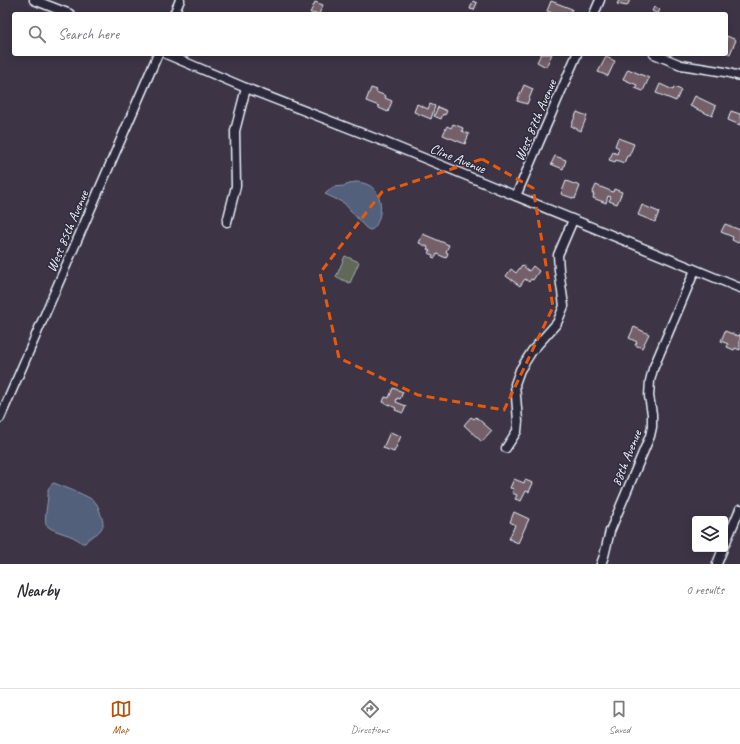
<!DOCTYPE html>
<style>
body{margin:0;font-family:Caveat,sans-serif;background:#f2f2f3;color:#2b2b33}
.controls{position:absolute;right:12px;bottom:12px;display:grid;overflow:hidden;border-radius:4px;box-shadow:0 2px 10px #0003}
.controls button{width:36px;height:36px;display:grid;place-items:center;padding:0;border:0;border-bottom:1px solid #e1e1e2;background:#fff;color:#2b2b33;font:20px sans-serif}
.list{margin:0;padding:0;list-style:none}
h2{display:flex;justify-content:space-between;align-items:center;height:52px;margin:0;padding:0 16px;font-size:17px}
h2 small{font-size:13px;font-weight:400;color:#7c7c81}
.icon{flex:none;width:22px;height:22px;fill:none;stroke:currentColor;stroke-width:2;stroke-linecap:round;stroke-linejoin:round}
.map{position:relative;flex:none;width:740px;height:564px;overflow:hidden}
.search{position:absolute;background:#fff;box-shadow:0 2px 10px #0003;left:12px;right:12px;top:12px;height:44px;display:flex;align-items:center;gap:10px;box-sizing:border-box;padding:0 14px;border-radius:4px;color:#7c7c81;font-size:15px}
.sheet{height:124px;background:#fff}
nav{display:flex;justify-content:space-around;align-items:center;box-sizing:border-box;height:56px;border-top:1px solid #e1e1e2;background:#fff;font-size:11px;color:#7c7c81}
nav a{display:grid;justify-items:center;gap:2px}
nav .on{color:#b45309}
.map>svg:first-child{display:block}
.green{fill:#61675a;stroke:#a4aca9}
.water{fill:#52607b;stroke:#8e9aad}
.building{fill:#75616b;stroke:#e8f1f8}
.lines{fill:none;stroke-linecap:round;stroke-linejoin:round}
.minor-casing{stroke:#e8f1f8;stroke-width:11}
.minor{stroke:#2f2a3d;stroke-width:8}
.marked{fill:none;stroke:#e8590c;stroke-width:3;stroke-dasharray:8 5;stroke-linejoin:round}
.labels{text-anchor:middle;stroke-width:3;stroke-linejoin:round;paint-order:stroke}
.street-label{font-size:14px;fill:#e8f1f8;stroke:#2f2a3d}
</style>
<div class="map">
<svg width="740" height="564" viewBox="0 0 740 564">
<rect width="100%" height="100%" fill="#3d3546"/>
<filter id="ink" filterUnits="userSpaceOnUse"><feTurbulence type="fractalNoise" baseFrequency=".025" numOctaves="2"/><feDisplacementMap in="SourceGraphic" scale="8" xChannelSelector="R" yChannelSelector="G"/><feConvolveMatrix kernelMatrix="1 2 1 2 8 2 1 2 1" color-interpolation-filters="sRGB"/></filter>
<g filter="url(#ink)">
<!-- green -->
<polygon class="green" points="345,256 359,262 350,283 336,277"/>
<!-- water -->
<g class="water">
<path d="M355,182C393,183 380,230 370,230C369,230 366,228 365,227L344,203L325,194L333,187L344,186Z"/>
<path d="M54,483C65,488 89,495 96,503C99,507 100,513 102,518C103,522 104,526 101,529C97,536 89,536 85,543H82C72,533 56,534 46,525C44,513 49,501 48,489L52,484Z"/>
</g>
<!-- building -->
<g class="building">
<polygon points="619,0 630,0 627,6 617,4"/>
<polygon points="473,1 477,3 474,10 470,9"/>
<polygon points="551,1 572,9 570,14 555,14 547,11"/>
<polygon points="315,2 323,5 319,14 310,13"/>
<polygon points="654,7 660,9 658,14 652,11"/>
<polygon points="727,36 736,40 730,54 726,52 726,40"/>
<polygon points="541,54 552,54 546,67 537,62"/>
<polygon points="606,57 615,61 608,76 598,72"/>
<polygon points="628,69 649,78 643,91 635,88 637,85 623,79"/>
<polygon points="660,84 673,90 674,87 681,90 676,101 656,93"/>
<polygon points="524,85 533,89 527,104 517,101"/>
<polygon points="371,88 377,90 376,92 386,96 385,98 392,101 388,112 379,108 379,106 366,101"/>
<polygon points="695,96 716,106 712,116 690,106"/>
<polygon points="417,104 428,109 430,104 435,106 431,119 414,112"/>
<polygon points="438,107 447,111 445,115 443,114 441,119 434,116"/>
<polygon points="731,111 740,114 740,125 728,120"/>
<polygon points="577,112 587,116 581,131 571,126"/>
<polygon points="453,124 463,128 462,131 469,134 465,144 443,135 447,126 451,128"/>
<polygon points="618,138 634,144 629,156 627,156 624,163 616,160 615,162 609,160 613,152 617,154 619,148 615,146"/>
<polygon points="555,156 566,160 563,169 551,164"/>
<polygon points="566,181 580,186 575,199 561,194"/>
<polygon points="596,185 613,192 614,189 622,192 617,204 609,201 611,197 608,196 606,203 593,198 594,194 592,194"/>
<polygon points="642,205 659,212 655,222 638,215"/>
<polygon points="725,224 740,230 740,239 738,243 732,240 733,237 721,232"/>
<polygon points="423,234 449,245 446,252 448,253 446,258 437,254 435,258 432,257 433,255 429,253 430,251 427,249 428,247 419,243"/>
<polygon points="522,265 529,271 533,266 539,271 533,280 531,279 529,282 525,279 520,286 506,276 511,269 516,273"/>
<polygon points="634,327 649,334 642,348 635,345 637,342 629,338"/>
<polygon points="725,331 738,336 740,334 740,350 735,348 734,350 727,347 728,344 721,341"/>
<polygon points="393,388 403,392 400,399 397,398 396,402 406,406 403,413 395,410 396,408 383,402 385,397 389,398"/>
<polygon points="471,417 474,419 476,417 492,431 482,442 464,425"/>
<polygon points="390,432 401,436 394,452 383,448"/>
<polygon points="514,479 524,483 525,480 533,483 529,492 526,491 521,501 515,499 517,495 512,493 514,489 510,488"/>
<polygon points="514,512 529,519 518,543 509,539 515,525 510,522"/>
</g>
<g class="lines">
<defs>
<g id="minor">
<polyline points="34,0 70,14"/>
<polyline points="174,14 180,0"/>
<polyline points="594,14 600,0"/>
<polyline points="166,54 246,88 382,141 740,288"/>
<polyline points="654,54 681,65 725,72 740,76"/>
<polyline points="516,196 577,54"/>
<polyline points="227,222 236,186 235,131 246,88"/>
<polyline points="0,418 158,54"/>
<polyline points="506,448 517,431 518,421 515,384 520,370 532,351 557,323 564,306 559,270 558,255 573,220"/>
<polyline points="725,544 740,509"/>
<polyline points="601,564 604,556 610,531 650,436 652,427 652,414 649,396 650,381 653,369 695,270"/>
<polyline points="717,564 723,549"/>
</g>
</defs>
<!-- minor casing -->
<use href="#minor" class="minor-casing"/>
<!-- minor -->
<use href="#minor" class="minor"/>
</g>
</g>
<!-- marked area -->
<path class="marked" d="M482,159L533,188L553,307L504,410L418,395L339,358L320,273L382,192Z"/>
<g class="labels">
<!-- street labels -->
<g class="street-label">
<text transform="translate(535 120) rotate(-67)" y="5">West 87th Avenue</text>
<text transform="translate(458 158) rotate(22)" y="5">Cline Avenue</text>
<text transform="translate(67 231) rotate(-67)" y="5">West 85th Avenue</text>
<text transform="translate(626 458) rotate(-68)" y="5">88th Avenue</text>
</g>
</g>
</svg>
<div class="controls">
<button><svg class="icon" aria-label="layers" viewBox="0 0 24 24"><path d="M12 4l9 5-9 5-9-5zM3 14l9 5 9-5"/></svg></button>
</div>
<div class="search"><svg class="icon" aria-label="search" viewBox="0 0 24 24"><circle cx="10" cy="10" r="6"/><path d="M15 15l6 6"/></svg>Search here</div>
</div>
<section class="sheet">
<h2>Nearby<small>0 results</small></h2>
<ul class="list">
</ul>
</section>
<nav>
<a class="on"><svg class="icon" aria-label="map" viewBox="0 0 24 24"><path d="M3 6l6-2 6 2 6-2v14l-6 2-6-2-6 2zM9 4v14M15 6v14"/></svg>Map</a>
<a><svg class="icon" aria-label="directions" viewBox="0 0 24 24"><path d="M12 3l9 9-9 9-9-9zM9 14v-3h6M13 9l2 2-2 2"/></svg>Directions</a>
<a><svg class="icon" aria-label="saved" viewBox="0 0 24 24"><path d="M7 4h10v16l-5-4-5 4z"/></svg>Saved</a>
</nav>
